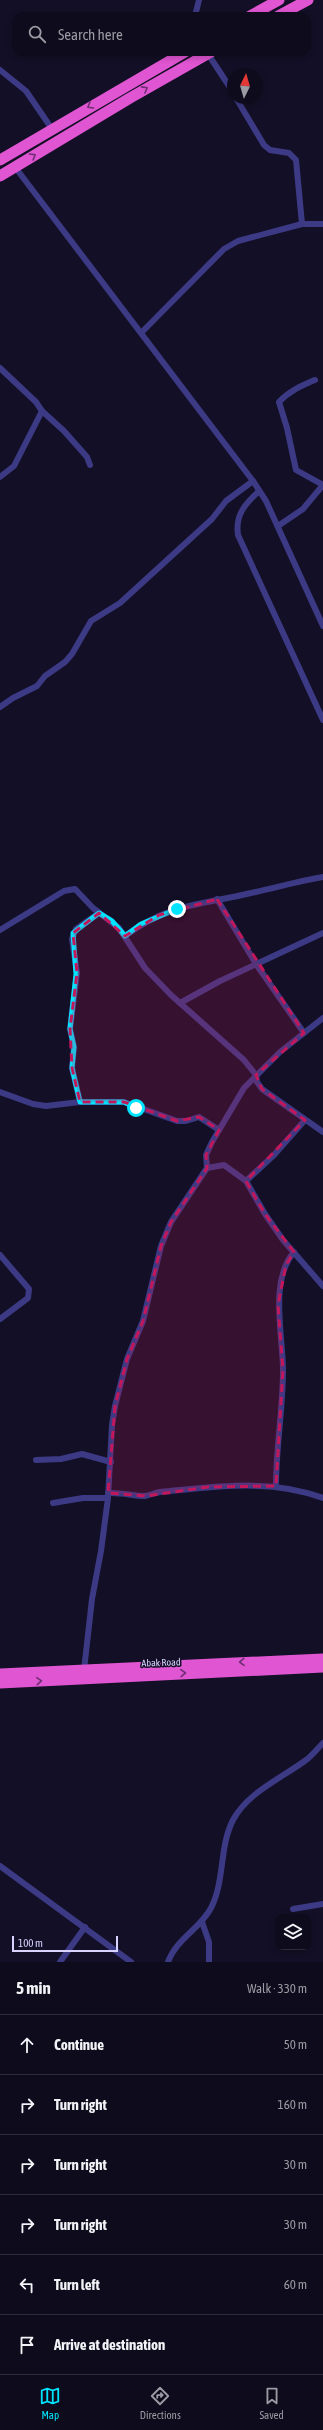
<!DOCTYPE html>
<meta charset="utf-8">
<style>
body{margin:0;font-family:"Asap Condensed",sans-serif;background:#1c1929;color:#f1f3f6}
.controls{position:absolute;right:12px;bottom:12px;display:grid;overflow:hidden;border-radius:8px;box-shadow:0 2px 6px #0003}
.controls button{width:36px;height:36px;display:grid;place-items:center;padding:0;border:0;border-bottom:1px solid #2e2b3b;background:#0e0b1c;color:#f1f3f6;font:20px sans-serif}
.compass{position:absolute;left:227px;top:68px;width:36px;height:36px;border-radius:50%;background:#0e0b1c;box-shadow:0 2px 6px #0003;rotate:5deg}
.scale{position:absolute;left:12px;bottom:10px;width:106px;box-sizing:border-box;padding-left:4px;border:2px solid #d9d4ff;border-top:0;font-size:11px;line-height:14px;white-space:nowrap;color:#d9d4ff;-webkit-text-stroke:3px #130f26;paint-order:stroke}
.stop{position:absolute;width:12px;height:12px;margin:-9px;border:3px solid #00e5ff;border-radius:50%;background:#fff}
.stop.end{background:#00e5ff;border-color:#fff;box-shadow:0 1px 4px #0008}
.list{margin:0;padding:0;list-style:none}
h2{display:flex;justify-content:space-between;align-items:center;height:52px;margin:0;padding:0 16px;font-size:17px}
h2 small{font-size:13px;font-weight:400;color:#9b9ba3}
.list li{display:grid;grid-template-columns:26px 1fr auto;gap:12px;align-items:center;box-sizing:border-box;height:60px;padding:0 16px;border-top:1px solid #2e2b3b}
.list b{display:block;font-size:15px;white-space:nowrap}
.list em{font-size:13px;font-style:normal;color:#9b9ba3}
.icon{flex:none;width:22px;height:22px;fill:none;stroke:currentColor;stroke-width:2;stroke-linecap:round;stroke-linejoin:round}
.map{position:relative;flex:none;width:323px;height:1962px;overflow:hidden}
.search{position:absolute;background:#0e0b1c;box-shadow:0 2px 6px #0003;left:12px;right:12px;top:12px;height:44px;display:flex;align-items:center;gap:10px;box-sizing:border-box;padding:0 14px;border-radius:12px;color:#9b9ba3;font-size:15px}
.sheet{height:412px;background:#0e0b1c}
nav{display:flex;justify-content:space-around;align-items:center;box-sizing:border-box;height:56px;border-top:1px solid #2e2b3b;background:#0e0b1c;font-size:11px;color:#9b9ba3}
nav a{display:grid;justify-items:center;gap:2px}
nav .on{color:#00e5ff}
.map>svg:first-child{display:block}
.lines{fill:none;stroke-linecap:round;stroke-linejoin:round}
.minor{stroke:#3d3a85;stroke-width:6}
.trunk{stroke:#e055d1;stroke-width:11}
.oneway{stroke:#6f2e73}
.route{stroke:#00e5ff;stroke-width:5}
.marked{fill:#c2185b;fill-opacity:0.2;stroke:#c2185b;stroke-width:3;stroke-dasharray:8 5;stroke-linejoin:round}
.labels{text-anchor:middle;stroke-width:3;stroke-linejoin:round;paint-order:stroke}
.street-label{font-size:10px;fill:#d9d4ff;stroke:#130f26}
</style>
<div class="map">
<svg width="323" height="1962" viewBox="0 0 323 1962">
<rect width="100%" height="100%" fill="#130f26"/>
<g class="lines">
<!-- minor -->
<g class="minor">
<polyline points="195,16 199,0"/>
<polyline points="208,54 233,92"/>
<polyline points="0,70 26,91 52,129"/>
<polyline points="236,98 264,145 270,150 289,153 296,160 302,224"/>
<polyline points="15,167 253,481 266,501 323,626"/>
<polyline points="142,332 224,249 238,241 302,224 323,224"/>
<polyline points="0,368 36,402 42,411 64,431 87,457 90,465"/>
<path d="M315,380C301,386 289,391 279,402L287,428L296,470L323,485"/>
<polyline points="0,477 14,466 42,411"/>
<path d="M259,491C245,504 235,515 238,535L323,720"/>
<polyline points="278,526 303,509 323,485"/>
<polyline points="0,707 13,698 37,686 45,676 65,662 72,654 91,621 120,603 212,519 226,501 253,481"/>
<polyline points="217,899 256,964 304,1033"/>
<polyline points="0,930 64,891 75,889 93,908 119,928 145,968 171,995 244,1060 256,1075 257,1082 262,1089 323,1132"/>
<path d="M125,936C170,903 201,905 251,893C275,888 299,881 323,877"/>
<polyline points="180,1003 220,981 323,933"/>
<polyline points="0,1092 33,1104 46,1106 80,1102 124,1102 177,1121 186,1121 199,1117 219,1130"/>
<polyline points="80,1102 72,1068 74,1047 70,1029 77,973 72,939 76,929 99,913"/>
<polyline points="207,1168 206,1155 212,1142 244,1088 280,1052 323,1018"/>
<polyline points="246,1181 274,1155 305,1120"/>
<polyline points="0,1255 29,1289 28,1298 0,1319"/>
<polyline points="36,1460 61,1459 82,1454 111,1462"/>
<path d="M276,1486C276,1447 283,1409 283,1370C283,1335 269,1281 294,1252"/>
<path d="M108,1493C121,1492 133,1496 145,1496C150,1495 155,1493 160,1492C215,1487 270,1478 323,1498"/>
<polyline points="53,1503 83,1498 108,1498"/>
<polyline points="84,1670 92,1599 101,1551 108,1498 112,1425 115,1406 127,1359 143,1321 161,1246 171,1222 207,1168 224,1165 246,1181 265,1214 283,1240 323,1286"/>
<polyline points="0,1866 131,1962"/>
<polyline points="293,1909 323,1904"/>
<polyline points="202,1922 209,1942 209,1962"/>
<polyline points="60,1962 85,1927"/>
<path d="M168,1962C176,1939 200,1929 211,1908C225,1881 219,1847 233,1820C248,1792 282,1778 306,1760C312,1756 317,1749 323,1743"/>
</g>
<!-- trunk -->
<g class="trunk">
<polyline points="250,16 279,0"/>
<polyline points="278,16 308,0"/>
<polyline points="0,160 185,52"/>
<polyline points="0,176 130,98 211,52"/>
<polyline points="0,1674 323,1659"/>
<polyline points="0,1683 323,1667"/>
</g>
</g>
<!-- one-way arrows -->
<defs><path id="oneway-chevron" d="M-2-3.5L2.5 0L-2 3.5" fill="none" stroke-width="1.6" stroke-linecap="round" stroke-linejoin="round"/></defs>
<g class="oneway">
<use href="#oneway-chevron" transform="translate(145 89) rotate(-29)"/>
<use href="#oneway-chevron" transform="translate(90 106) rotate(150)"/>
<use href="#oneway-chevron" transform="translate(33 156) rotate(-31)"/>
<use href="#oneway-chevron" transform="translate(242 1662) rotate(178)"/>
<use href="#oneway-chevron" transform="translate(183 1673) rotate(-2)"/>
<use href="#oneway-chevron" transform="translate(39 1681) rotate(-3)"/>
</g>
<g class="lines">
<!-- route -->
<polyline class="route" points="136,1108 124,1102 80,1102 72,1068 74,1047 70,1029 76,974 73,933 99,913 112,921 125,936 141,924 177,909"/>
</g>
<!-- marked area -->
<path class="marked" d="M217,899L304,1033L256,1075L262,1089L305,1120L246,1181L265,1214L294,1252L286,1265L278,1305L283,1370L276,1486L208,1487L146,1496L108,1493L115,1406L127,1359L143,1321L161,1246L171,1222L207,1168L206,1155L219,1130L199,1117L177,1121L124,1102H80L72,1068L70,1029L77,973L73,933L99,913L125,936L159,915Z"/>
<g class="labels">
<!-- street labels -->
<g class="street-label">
<text transform="translate(161 1662) rotate(-2)" y="4">Abak Road</text>
</g>
</g>
</svg>
<div class="controls">
<button><svg class="icon" aria-label="layers" viewBox="0 0 24 24"><path d="M12 4l9 5-9 5-9-5zM3 14l9 5 9-5"/></svg></button>
</div>
<svg class="compass" viewBox="-18 -18 36 36"><path d="M0-13l5 13h-10z" fill="#e53935"/><path d="M0 13l5-13h-10z" fill="#9b9ba3"/></svg>
<div class="scale">100 m</div>
<div class="stop" style="left:136px;top:1108px"></div>
<div class="stop end" style="left:177px;top:909px"></div>
<div class="search"><svg class="icon" aria-label="search" viewBox="0 0 24 24"><circle cx="10" cy="10" r="6"/><path d="M15 15l6 6"/></svg>Search here</div>
</div>
<section class="sheet">
<h2>5 min<small>Walk · 330 m</small></h2>
<ul class="list">
<li><svg class="icon" aria-label="ahead" viewBox="0 0 24 24"><path d="M12 20V5M6 11l6-6 6 6"/></svg><div><b>Continue</b></div><em>50 m</em></li>
<li><svg class="icon" aria-label="right" viewBox="0 0 24 24"><path d="M7 20v-9h11M14 6l5 5-5 5"/></svg><div><b>Turn right</b></div><em>160 m</em></li>
<li><svg class="icon" aria-label="right" viewBox="0 0 24 24"><path d="M7 20v-9h11M14 6l5 5-5 5"/></svg><div><b>Turn right</b></div><em>30 m</em></li>
<li><svg class="icon" aria-label="right" viewBox="0 0 24 24"><path d="M7 20v-9h11M14 6l5 5-5 5"/></svg><div><b>Turn right</b></div><em>30 m</em></li>
<li><svg class="icon" aria-label="left" viewBox="0 0 24 24"><path d="M17 20v-9H6M10 6l-5 5 5 5"/></svg><div><b>Turn left</b></div><em>60 m</em></li>
<li><svg class="icon" aria-label="arrive" viewBox="0 0 24 24"><path d="M6 21V4h12l-3 4 3 4H6"/></svg><div><b>Arrive at destination</b></div></li>
</ul>
</section>
<nav>
<a class="on"><svg class="icon" aria-label="map" viewBox="0 0 24 24"><path d="M3 6l6-2 6 2 6-2v14l-6 2-6-2-6 2zM9 4v14M15 6v14"/></svg>Map</a>
<a><svg class="icon" aria-label="directions" viewBox="0 0 24 24"><path d="M12 3l9 9-9 9-9-9zM9 14v-3h6M13 9l2 2-2 2"/></svg>Directions</a>
<a><svg class="icon" aria-label="saved" viewBox="0 0 24 24"><path d="M7 4h10v16l-5-4-5 4z"/></svg>Saved</a>
</nav>
